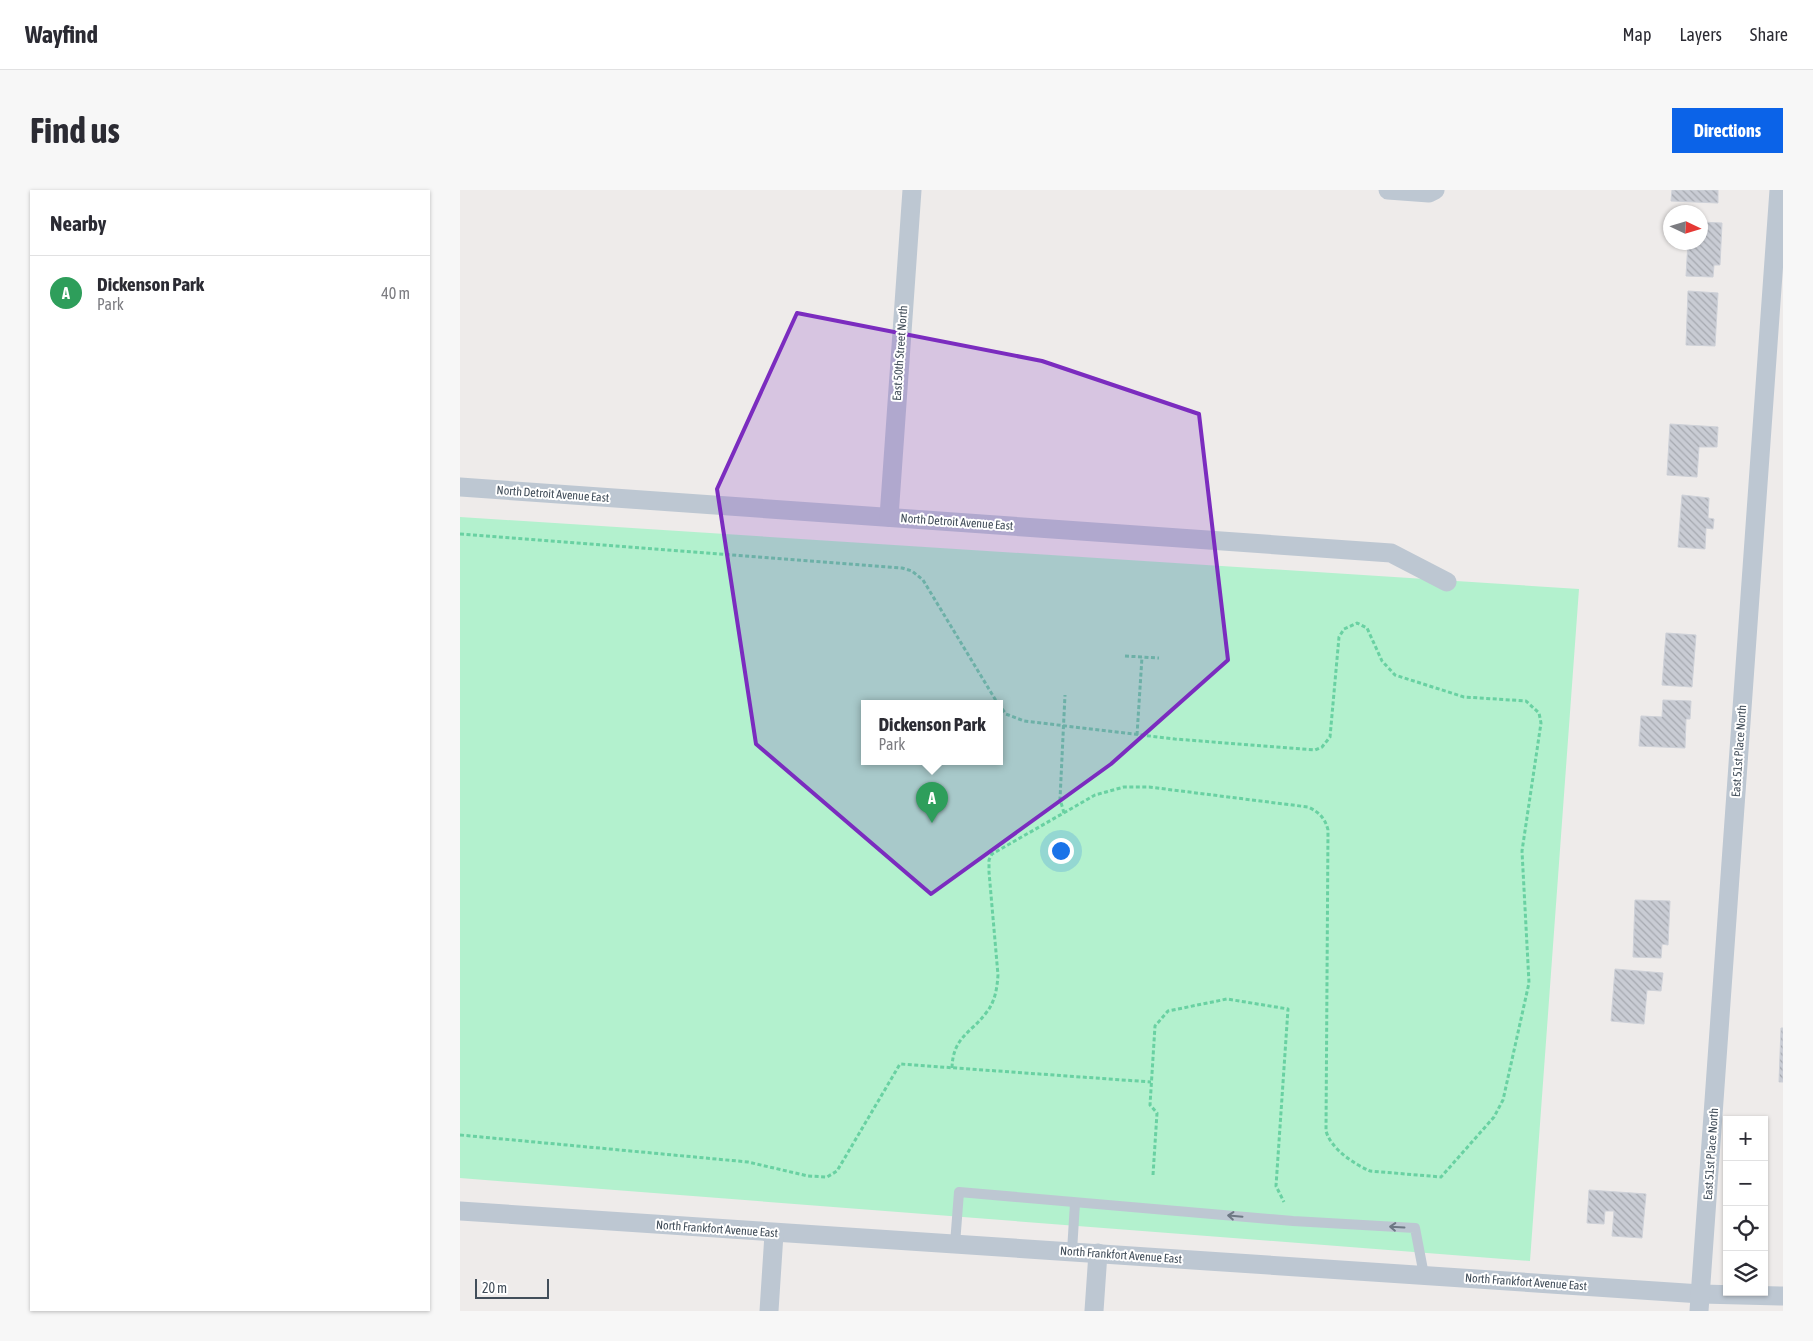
<!DOCTYPE html>
<meta charset="utf-8">
<style>
body{margin:0;font-family:"Asap Condensed",sans-serif;background:#f7f7f7;color:#2b2b33}
.controls{position:absolute;right:15px;bottom:15px;display:grid;overflow:hidden;border-radius:0px;box-shadow:0 1px 4px #0004}
.controls button{width:45px;height:45px;display:grid;place-items:center;padding:0;border:0;border-bottom:1px solid #e1e1e2;background:#fff;color:#2b2b33;font:25px sans-serif}
.compass{position:absolute;left:1203px;top:15px;width:45px;height:45px;border-radius:50%;background:#fff;box-shadow:0 1px 4px #0004;rotate:94deg}
.scale{position:absolute;left:15px;bottom:12px;width:74px;box-sizing:border-box;padding-left:5px;border:2px solid #424e5a;border-top:0;font-size:14px;line-height:18px;white-space:nowrap;color:#424e5a;-webkit-text-stroke:4px #fff;paint-order:stroke}
.you{position:absolute;left:600px;top:660px;width:18px;height:18px;margin:-12px;border:4px solid #fff;border-radius:50%;background:#1a73e8;box-shadow:0 0 0 8px #1a73e833}
.badge{display:grid;place-items:center;width:32px;height:32px;border-radius:50%;background:#0b63e8;color:#fff;font-size:16px;font-weight:700}
.pin{position:absolute;translate:-50% -41px;filter:drop-shadow(0 1px 2px #0008)}
.pin::after{content:'';position:absolute;top:26px;width:18px;height:15px;background:inherit;clip-path:polygon(0 0,100% 0,50% 100%)}
.popup{position:absolute;left:401px;top:510px;width:142px;height:65px;box-sizing:border-box;display:grid;place-content:center;border-radius:0px;background:#fff;filter:drop-shadow(0 1px 4px #0005);font-size:16px;white-space:nowrap;color:#7c7c81}
.popup b{font-size:19px;color:#2b2b33}
.popup::after{content:'';position:absolute;left:50%;top:100%;margin-left:-10px;border:10px solid transparent;border-top-color:#fff}
.list{margin:0;padding:0;list-style:none}
h2{display:flex;justify-content:space-between;align-items:center;height:65px;margin:0;padding:0 20px;font-size:21px}
h2 small{font-size:16px;font-weight:400;color:#7c7c81}
.list li{display:grid;grid-template-columns:32px 1fr auto;gap:15px;align-items:center;box-sizing:border-box;height:75px;padding:0 20px;border-top:1px solid #e1e1e2}
.list b{display:block;font-size:19px;white-space:nowrap}
.list p{margin:0;font-size:16px;white-space:nowrap;color:#7c7c81}
.list em{font-size:16px;font-style:normal;color:#7c7c81}
.icon{flex:none;width:28px;height:28px;fill:none;stroke:currentColor;stroke-width:2;stroke-linecap:round;stroke-linejoin:round}
.map{position:relative;flex:none;width:1323px;height:1121px;overflow:hidden;border-radius:0px}
header{display:flex;align-items:center;gap:30px;box-sizing:border-box;height:70px;padding:0 25px;background:#fff;border-bottom:1px solid #e1e1e2}
header strong{font-size:24px}
nav{display:flex;gap:28px;margin-inline-start:auto;font-size:18px}
.intro{display:flex;align-items:center;justify-content:space-between;box-sizing:border-box;height:120px;padding:0 30px}
h1{margin:0;font-size:35px}
.button{padding:12px 22px;border-radius:0px;background:#0b63e8;color:#fff;font-size:18px;font-weight:700}
main{display:flex;gap:30px;padding:0 30px}
aside{flex:1;background:#fff;border-radius:0px;box-shadow:0 1px 4px #0004}
.map>svg:first-child{display:block}
.park{fill:#b3f1ce;fill-rule:evenodd}
.building{fill:url(#building-back-hatch);stroke:#ced1d8}
.lines{fill:none;stroke-linecap:round;stroke-linejoin:round}
.path{stroke:#69d1a2;stroke-width:3;stroke-dasharray:4 2.5;stroke-linecap:butt}
.lane{stroke:#bdc7d2;stroke-width:10}
.street{stroke:#bdc7d2;stroke-width:19}
.oneway{stroke:#6d7884}
.marked{fill:#7b2cbf;fill-opacity:0.2;stroke:#7b2cbf;stroke-width:4;stroke-linejoin:round}
.labels{text-anchor:middle;stroke-width:4;stroke-linejoin:round;paint-order:stroke}
.street-label{font-size:12px;fill:#424e5a;stroke:#fff}
</style>
<header>
<strong>Wayfind</strong>
<nav><a>Map</a><a>Layers</a><a>Share</a></nav>
</header>
<div class="intro"><h1>Find us</h1><a class="button">Directions</a></div>
<main>
<aside>
<h2>Nearby<small></small></h2>
<ul class="list">
<li><span class="badge" style="background:#2e9e5b">A</span><div><b>Dickenson Park</b><p>Park</p></div><em>40 m</em></li>
</ul>
</aside>
<div class="map">
<svg width="1323" height="1121" viewBox="0 0 1323 1121">
<defs>
<pattern id="building-back-hatch" width="6" height="6" patternUnits="userSpaceOnUse" patternTransform="scale(1.25)"><rect width="6" height="6" fill="#c9ccd4"/><path d="M-1 5l2 2M0 0l6 6M5-1l2 2" fill="none" stroke="#a5a8af"/></pattern>
</defs>
<rect width="100%" height="100%" fill="#eeebea"/>
<!-- park -->
<path class="park" d="M0,327L1119,399L1070,1071L0,988ZM404,514H540V572H404Z"/>
<!-- building -->
<g class="building">
<polygon points="1212,0 1258,0 1258,13 1211,11"/>
<polygon points="1240,32 1262,33 1260,75 1254,75 1253,87 1226,86 1228,52 1240,52"/>
<polygon points="1228,101 1258,103 1255,156 1226,155"/>
<polygon points="1210,234 1258,237 1257,257 1239,257 1237,287 1207,285"/>
<polygon points="1222,305 1249,308 1248,328 1254,329 1253,339 1246,338 1245,359 1218,357"/>
<polygon points="1206,443 1236,445 1232,497 1202,495"/>
<polygon points="1203,510 1231,511 1230,529 1226,529 1225,558 1179,556 1181,526 1202,527"/>
<polygon points="1175,710 1210,711 1208,755 1202,754 1201,768 1173,767"/>
<polygon points="1155,779 1203,783 1201,801 1187,800 1184,834 1151,831"/>
<polygon points="1321,838 1323,838 1323,892 1319,892"/>
<polygon points="1129,1000 1186,1004 1182,1048 1152,1046 1154,1021 1145,1021 1144,1034 1127,1033"/>
</g>
<g class="lines">
<!-- path -->
<g class="path">
<polyline points="0,344 442,378 452,381 463,390 538,514"/>
<polyline points="665,466 699,468"/>
<polyline points="677,545 682,467"/>
<polyline points="604,623 600,609 605,505"/>
<path d="M492,878C493,847 510,844 526,823C535,812 537,799 538,785L529,682V670L532,664L635,605L664,597H689L848,617C859,622 865,628 868,640L866,941C871,959 894,974 910,981L981,987L1034,927L1043,910L1069,793L1062,661L1081,533L1079,523L1066,511L1004,507L935,485L922,471L907,438L897,433L884,439L879,447L870,547L862,557L855,560L715,549L564,531L546,524L540,516"/>
<polyline points="0,945 288,972 348,986 367,987 377,981 440,874 691,892"/>
<polyline points="693,985 697,923 690,915 695,836 708,821 767,809 828,819 816,996 824,1012"/>
</g>
<!-- lane -->
<g class="lane">
<polyline points="495,1054 499,1002 833,1031 955,1038 964,1085"/>
<polyline points="612,1061 615,1013"/>
</g>
<!-- street -->
<g class="street">
<polyline points="928,0 969,3 975,0"/>
<polyline points="0,297 931,363 987,392"/>
<polyline points="429,327 452,0"/>
<polyline points="0,1021 1241,1104 1323,1106"/>
<polyline points="309,1121 314,1044"/>
<polyline points="634,1121 638,1063"/>
<polyline points="1239,1121 1319,0"/>
</g>
</g>
<!-- one-way arrows -->
<defs><path id="oneway-shaft" d="M-6 0H5M1.5-3L5.5 0L1.5 3" fill="none" stroke-width="1.6" stroke-linecap="round" stroke-linejoin="round" transform="scale(1.25)"/></defs>
<g class="oneway">
<use href="#oneway-shaft" transform="translate(775 1026) rotate(-175)"/>
<use href="#oneway-shaft" transform="translate(937 1037) rotate(-177)"/>
</g>
<!-- marked area -->
<path class="marked" d="M337,123L582,171L739,224L768,470L651,574L471,704L296,554L257,299Z"/>
<g class="labels">
<!-- street labels -->
<g class="street-label">
<text transform="translate(440 163) rotate(-86)" y="4">East 50th Street North</text>
<text transform="translate(93 304) rotate(4)" y="4">North Detroit Avenue East</text>
<text transform="translate(497 332) rotate(4)" y="4">North Detroit Avenue East</text>
<text transform="translate(1279 561) rotate(-86)" y="4">East 51st Place North</text>
<text transform="translate(1251 964) rotate(-86)" y="4">East 51st Place North</text>
<text transform="translate(257 1039) rotate(4)" y="4">North Frankfort Avenue East</text>
<text transform="translate(661 1065) rotate(4)" y="4">North Frankfort Avenue East</text>
<text transform="translate(1066 1092) rotate(4)" y="4">North Frankfort Avenue East</text>
</g>
</g>
</svg>
<div class="controls">
<button>+</button>
<button>−</button>
<button><svg class="icon" aria-label="locate" viewBox="0 0 24 24"><circle cx="12" cy="12" r="6"/><path d="M12 2v4M12 18v4M2 12h4M18 12h4"/></svg></button>
<button><svg class="icon" aria-label="layers" viewBox="0 0 24 24"><path d="M12 4l9 5-9 5-9-5zM3 14l9 5 9-5"/></svg></button>
</div>
<svg class="compass" viewBox="-18 -18 36 36"><path d="M0-13l5 13h-10z" fill="#e53935"/><path d="M0 13l5-13h-10z" fill="#7c7c81"/></svg>
<div class="scale">20 m</div>
<div class="you"></div>
<div class="pin badge" style="left:472px;top:633px;background:#2e9e5b">A</div>
<div class="popup"><b>Dickenson Park</b>Park</div>
</div>
</main>
